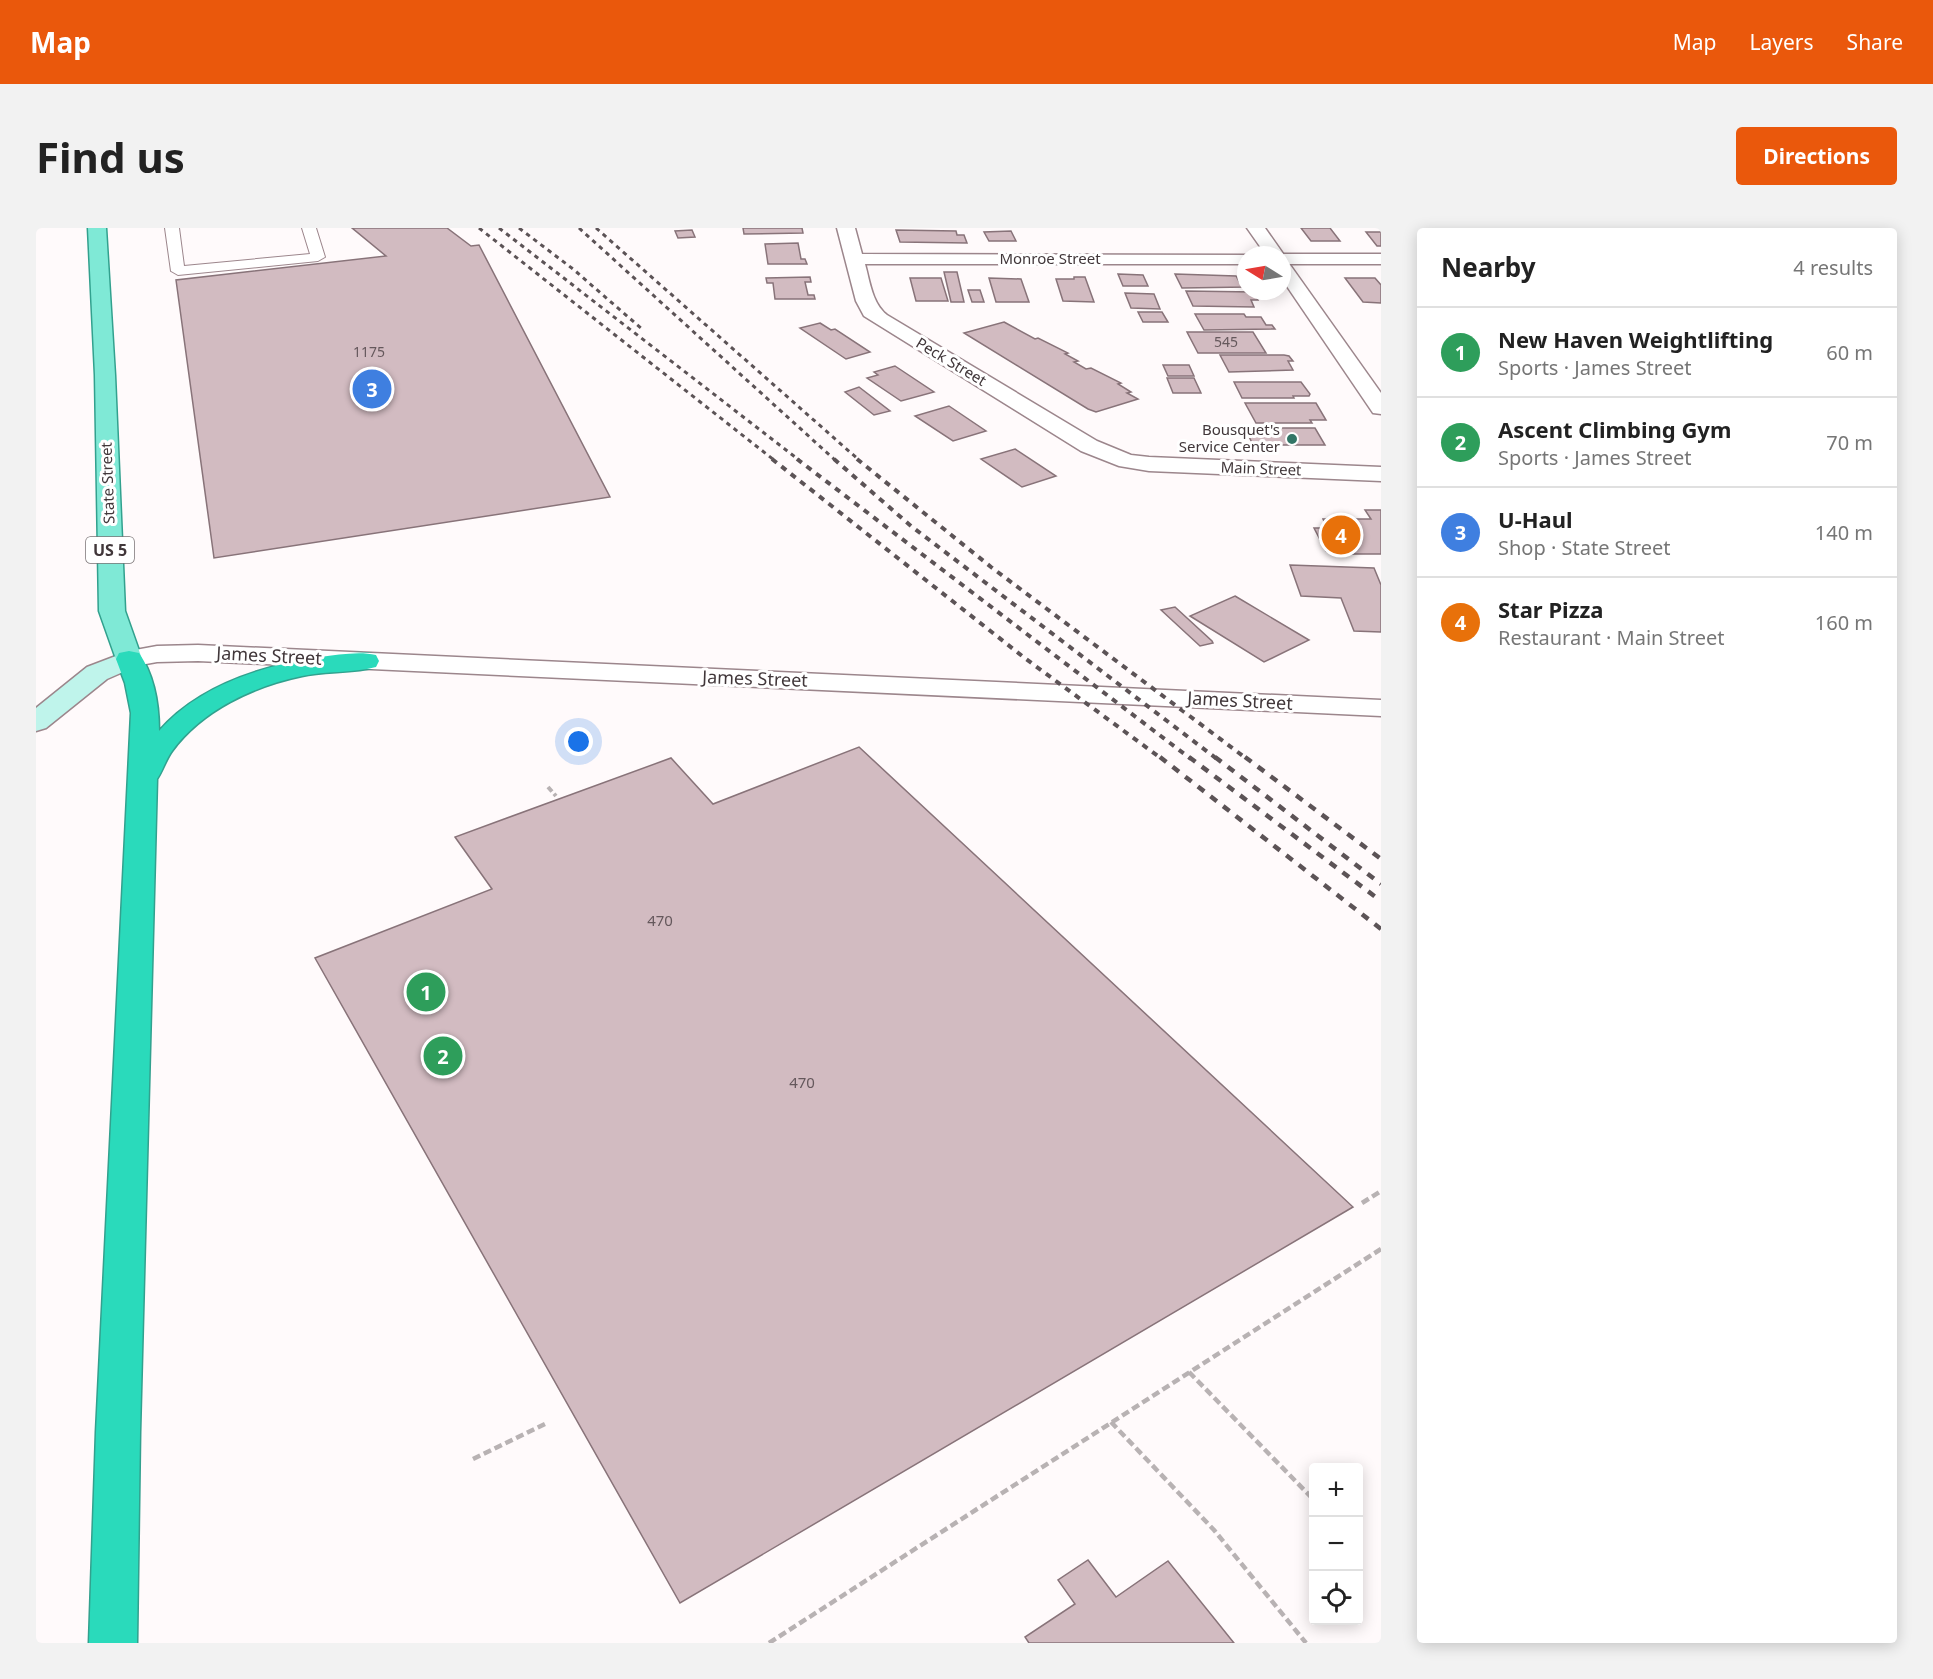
<!DOCTYPE html>
<meta charset="utf-8">
<style>
body{margin:0;font-family:"Noto Sans",sans-serif;background:#f2f2f2;color:#222}
.controls{position:absolute;right:18px;bottom:18px;display:grid;overflow:hidden;border-radius:6px;box-shadow:0 3px 15px #0003}
.controls button{width:54px;height:54px;display:grid;place-items:center;padding:0;border:0;border-bottom:2px solid #e0e0e0;background:#fff;color:#222;font:30px sans-serif}
.compass{position:absolute;left:1201px;top:18px;width:54px;height:54px;border-radius:50%;background:#fff;box-shadow:0 3px 15px #0003;rotate:281deg}
.you{position:absolute;left:543px;top:514px;width:21px;height:21px;margin:-15px;border:4px solid #fff;border-radius:50%;background:#1a73e8;box-shadow:0 0 0 9px #1a73e833}
.badge{display:grid;place-items:center;width:39px;height:39px;border-radius:50%;background:#ea580c;color:#fff;font-size:20px;font-weight:700}
.pin{position:absolute;translate:-50% -50%;border:3px solid #fff;box-shadow:0 2px 6px #0006}
.list{margin:0;padding:0;list-style:none}
h2{display:flex;justify-content:space-between;align-items:center;height:78px;margin:0;padding:0 24px;font-size:26px}
h2 small{font-size:20px;font-weight:400;color:#767676}
.list li{display:grid;grid-template-columns:39px 1fr auto;gap:18px;align-items:center;box-sizing:border-box;height:90px;padding:0 24px;border-top:2px solid #e0e0e0}
.list b{display:block;font-size:22px;white-space:nowrap}
.list p{margin:0;font-size:20px;white-space:nowrap;color:#767676}
.list em{font-size:20px;font-style:normal;color:#767676}
.icon{flex:none;width:33px;height:33px;fill:none;stroke:currentColor;stroke-width:2;stroke-linecap:round;stroke-linejoin:round}
.map{position:relative;flex:none;width:1345px;height:1415px;overflow:hidden;border-radius:6px}
header{display:flex;align-items:center;gap:36px;box-sizing:border-box;height:84px;padding:0 30px;background:#ea580c;color:#fff}
header strong{font-size:28px}
nav{display:flex;gap:33px;margin-inline-start:auto;font-size:21px}
.intro{display:flex;align-items:center;justify-content:space-between;box-sizing:border-box;height:144px;padding:0 36px}
h1{margin:0;font-size:42px}
.button{padding:15px 27px;border-radius:6px;background:#ea580c;color:#fff;font-size:21px;font-weight:700}
main{display:flex;gap:36px;padding:0 36px}
aside{flex:1;background:#fff;border-radius:6px;box-shadow:0 3px 15px #0003}
.map>svg:first-child{display:block}
.building{fill:#d2bbc1;stroke:#887379;stroke-width:1.5}
.lines{fill:none;stroke-linecap:round;stroke-linejoin:round}
.service-casing{stroke:#9c868c;stroke-width:2}
.minor-casing{stroke:#9c868c;stroke-width:3}
.tertiary-casing{stroke:#9c868c;stroke-width:3}
.secondary-casing{stroke:#9c868c;stroke-width:3}
.primary-casing{stroke:#32a18e;stroke-width:3}
.motorway-casing{stroke:#32a18e;stroke-width:3}
.path-far1{stroke:#b8b2b3;stroke-width:4;stroke-dasharray:6 3;stroke-linecap:butt}
.path{stroke:#b8b2b3;stroke-width:4.5;stroke-dasharray:8 4;stroke-linecap:butt}
.service{fill:#fff;fill-rule:evenodd}
.minor{fill:#fff;fill-rule:evenodd}
.tertiary{fill:#fff;fill-rule:evenodd}
.secondary{fill:#bff4eb;fill-rule:evenodd}
.primary{fill:#7fe9d6;fill-rule:evenodd}
.motorway{fill:#2adabb;fill-rule:evenodd}
.rail-far2{stroke:#5c5356;stroke-width:3;stroke-dasharray:4.5 4.5;stroke-linecap:butt}
.rail-far1{stroke:#5c5356;stroke-width:4;stroke-dasharray:6 6;stroke-linecap:butt}
.rail{stroke:#5c5356;stroke-width:4.5;stroke-dasharray:8 8;stroke-linecap:butt}
.poi-dot{fill:#327566;stroke:#fff;stroke-width:2}
.labels{text-anchor:middle;stroke-width:6;stroke-linejoin:round;paint-order:stroke}
.far-number-label{font-size:14px;fill:#65585c}
.far-street-label{font-size:15px;fill:#41373a;stroke:#fff}
.far-poi-label{font-size:15px;fill:#41373a;stroke:#fff;text-anchor:end}
.number-label{font-size:15px;fill:#65585c}
.shield{fill:#fff;stroke:#7a7375;stroke-width:1.5}
.shield-label{font-size:16px;font-weight:bold;fill:#41373a}
.street-label{font-size:18px;fill:#41373a;stroke:#fff}
</style>
<header>
<strong>Map</strong>
<nav><a>Map</a><a>Layers</a><a>Share</a></nav>
</header>
<div class="intro"><h1>Find us</h1><a class="button">Directions</a></div>
<main>
<div class="map">
<svg width="1345" height="1415" viewBox="0 0 1345 1415">
<rect width="100%" height="100%" fill="#fffafb"/>
<!-- building -->
<g class="building">
<polygon points="316,0 411,0 435,18 443,17 574,269 178,330 140,52 350,28"/>
<polygon points="707,0 766,0 767,5 708,6"/>
<polygon points="1265,0 1294,0 1304,13 1275,13"/>
<polygon points="656,2 659,9 642,10 639,3"/>
<polygon points="860,2 920,3 921,7 928,7 931,15 864,14"/>
<polygon points="975,3 980,13 953,13 948,4"/>
<polygon points="1330,4 1345,4 1345,18 1341,18"/>
<polygon points="762,15 765,31 769,31 771,36 732,36 729,16"/>
<polygon points="908,44 921,44 928,74 915,74"/>
<polygon points="1082,46 1107,47 1112,58 1087,58"/>
<polygon points="1139,46 1200,48 1204,55 1209,55 1210,59 1146,60"/>
<polygon points="774,49 775,54 769,54 772,67 778,67 779,71 739,71 737,55 731,55 730,50"/>
<polygon points="1038,49 1049,49 1058,74 1027,73 1020,51 1038,51"/>
<polygon points="874,50 905,50 912,73 880,73"/>
<polygon points="953,50 985,51 993,74 960,74"/>
<polygon points="1309,50 1339,50 1345,57 1345,75 1327,74"/>
<polygon points="932,62 944,62 948,74 936,74"/>
<polygon points="1150,63 1218,64 1222,72 1215,72 1218,79 1157,78"/>
<polygon points="1089,65 1118,66 1124,81 1095,80"/>
<polygon points="1102,84 1126,84 1132,94 1107,94"/>
<polygon points="1159,86 1208,86 1210,89 1225,89 1230,97 1236,97 1239,101 1168,102"/>
<polygon points="968,94 999,111 1002,110 1032,125 1029,126 1042,133 1038,134 1050,141 1055,140 1085,155 1082,156 1095,164 1091,165 1102,171 1060,184 1052,181 928,105"/>
<polygon points="784,95 795,102 799,101 834,124 810,131 764,100"/>
<polygon points="1151,104 1217,104 1230,125 1162,125"/>
<polygon points="1184,127 1248,127 1253,128 1257,133 1252,133 1257,142 1193,144"/>
<polygon points="1127,137 1153,137 1158,148 1132,148"/>
<polygon points="859,138 898,164 865,173 831,150 842,147 838,144"/>
<polygon points="1131,150 1158,150 1165,165 1137,165"/>
<polygon points="1198,154 1265,154 1274,166 1273,168 1257,168 1258,170 1206,170"/>
<polygon points="823,159 854,183 838,187 809,164"/>
<polygon points="1209,175 1280,175 1290,192 1274,192 1276,195 1220,195"/>
<polygon points="913,178 950,203 917,213 879,188"/>
<polygon points="1209,200 1279,200 1289,217 1217,217"/>
<polygon points="979,221 1020,248 986,259 945,231"/>
<polygon points="1329,282 1345,282 1345,326 1307,326 1305,323 1290,323 1278,300 1291,300 1287,291 1335,291"/>
<polygon points="1254,337 1338,340 1345,357 1345,404 1318,403 1305,370 1265,368"/>
<polygon points="1199,368 1273,412 1228,434 1154,388"/>
<polygon points="1139,379 1176,413 1177,415 1164,418 1125,382"/>
<polygon points="823,519 1317,979 644,1375 279,730 456,661 419,609 635,530 677,576"/>
<polygon points="1052,1332 1080,1369 1132,1333 1198,1415 993,1415 989,1409 1039,1376 1022,1352"/>
</g>
<g class="lines">
<defs>
<polygon id="service" points="129,0 143,0 148,38 274,26 266,0 280,0 289,29 282,33 142,47 135,43"/>
<g id="minor">
<path d="M801,0H819L826,26L1216,27H1210V36H829C834,54 836,75 851,87L1061,213L1095,227L1113,229L1345,239V253L1113,243L1083,238L1045,223L828,88L820,73Z"/>
<polygon points="1246,26 1345,26 1345,36 1246,36 1246,27 1240,27"/>
</g>
<g id="tertiary">
<polygon points="1211,0 1229,0 1248,27 1246,30 1246,27 1230,27"/>
<polygon points="1246,33 1252,34 1345,165 1345,186 1337,185 1246,51"/>
<polygon points="162,417 1345,472 1345,488 162,433 121,434 93,439 83,437 80,431 83,425 121,418"/>
</g>
<polygon id="secondary" points="93,423 103,425 106,431 103,437 71,451 10,500 0,503 0,480 51,439"/>
<polygon id="primary" points="52,0 70,0 79,147 89,383 106,431 103,437 93,439 83,437 80,431 63,383 59,147"/>
<path id="motorway" d="M93,423L103,425C118,447 123,476 123,503C163,457 226,438 284,429C302,427 322,423 340,427L343,433L340,439C316,445 290,443 266,448C218,458 166,482 136,523C130,531 127,542 121,551L104,1204L101,1415H53L60,1204L95,485L89,455L80,431L83,425Z"/>
</defs>
<!-- service casing -->
<use href="#service" class="service-casing"/>
<!-- minor casing -->
<use href="#minor" class="minor-casing"/>
<!-- tertiary casing -->
<use href="#tertiary" class="tertiary-casing"/>
<!-- secondary casing -->
<use href="#secondary" class="secondary-casing"/>
<!-- primary casing -->
<use href="#primary" class="primary-casing"/>
<!-- motorway casing -->
<use href="#motorway" class="motorway-casing"/>
<!-- path-far1 -->
<polyline class="path-far1" points="512,559 520,568"/>
<!-- path -->
<g class="path">
<polyline points="1326,975 1345,963"/>
<polyline points="1153,1144 1278,1272"/>
<polyline points="1075,1194 1178,1302 1270,1415"/>
<polyline points="437,1231 509,1196"/>
<polyline points="733,1415 1345,1021"/>
</g>
<!-- service -->
<use href="#service" class="service"/>
<!-- minor -->
<use href="#minor" class="minor"/>
<!-- tertiary -->
<use href="#tertiary" class="tertiary"/>
<!-- secondary -->
<use href="#secondary" class="secondary"/>
<!-- primary -->
<use href="#primary" class="primary"/>
<!-- motorway -->
<use href="#motorway" class="motorway"/>
<!-- rail-far2 -->
<g class="rail-far2">
<polyline points="443,0 738,232"/>
<polyline points="463,0 763,232"/>
<polyline points="483,0 537,41 606,101"/>
<polyline points="543,0 799,232"/>
<polyline points="560,0 823,232"/>
</g>
<!-- rail-far1 -->
<g class="rail-far1">
<polyline points="736,231 990,431 1126,531"/>
<polyline points="761,231 1155,531"/>
<polyline points="798,231 875,298 1181,531"/>
<polyline points="821,231 955,339 1211,531"/>
</g>
<!-- rail -->
<g class="rail">
<polyline points="1124,529 1345,701"/>
<polyline points="1153,529 1345,673"/>
<polyline points="1179,529 1345,656"/>
<polyline points="1209,529 1345,631"/>
</g>
</g>
<!-- markers -->
<circle class="poi-dot" cx="1256" cy="211" r="6"/>
<g class="labels">
<!-- far-number labels -->
<g class="far-number-label">
<text x="1190" y="119">545</text>
<text x="333" y="129">1175</text>
</g>
<!-- far-street labels -->
<g class="far-street-label">
<text x="1014" y="36">Monroe Street</text>
<text transform="translate(915 134) rotate(31)" y="5">Peck Street</text>
<text transform="translate(1225 241) rotate(2)" y="5">Main Street</text>
<text transform="translate(72 255) rotate(-92)" y="5">State Street</text>
</g>
<!-- far-poi labels -->
<g class="far-poi-label">
<text x="1244" y="207">Bousquet's<tspan x="1244" dy="17">Service Center</tspan></text>
</g>
<!-- number labels -->
<g class="number-label">
<text x="624" y="698">470</text>
<text x="766" y="860">470</text>
</g>
<!-- shield labels -->
<rect class="shield" x="50" y="309" width="48" height="26" rx="4.5"/>
<g class="shield-label">
<text x="74" y="328">US 5</text>
</g>
<!-- street labels -->
<g class="street-label">
<text transform="translate(233 428) rotate(3)" y="6">James Street</text>
<text transform="translate(719 451) rotate(2)" y="6">James Street</text>
<text transform="translate(1204 473) rotate(3)" y="6">James Street</text>
</g>
</g>
</svg>
<div class="controls">
<button>+</button>
<button>−</button>
<button><svg class="icon" aria-label="locate" viewBox="0 0 24 24"><circle cx="12" cy="12" r="6"/><path d="M12 2v4M12 18v4M2 12h4M18 12h4"/></svg></button>
</div>
<svg class="compass" viewBox="-18 -18 36 36"><path d="M0-13l5 13h-10z" fill="#e53935"/><path d="M0 13l5-13h-10z" fill="#767676"/></svg>
<div class="you"></div>
<div class="pin badge" style="left:390px;top:764px;background:#2e9e5b">1</div>
<div class="pin badge" style="left:407px;top:828px;background:#2e9e5b">2</div>
<div class="pin badge" style="left:336px;top:161px;background:#3f7fe0">3</div>
<div class="pin badge" style="left:1305px;top:307px;background:#e8710a">4</div>
</div>
<aside>
<h2>Nearby<small>4 results</small></h2>
<ul class="list">
<li><span class="badge" style="background:#2e9e5b">1</span><div><b>New Haven Weightlifting</b><p>Sports · James Street</p></div><em>60 m</em></li>
<li><span class="badge" style="background:#2e9e5b">2</span><div><b>Ascent Climbing Gym</b><p>Sports · James Street</p></div><em>70 m</em></li>
<li><span class="badge" style="background:#3f7fe0">3</span><div><b>U-Haul</b><p>Shop · State Street</p></div><em>140 m</em></li>
<li><span class="badge" style="background:#e8710a">4</span><div><b>Star Pizza</b><p>Restaurant · Main Street</p></div><em>160 m</em></li>
</ul>
</aside>
</main>
